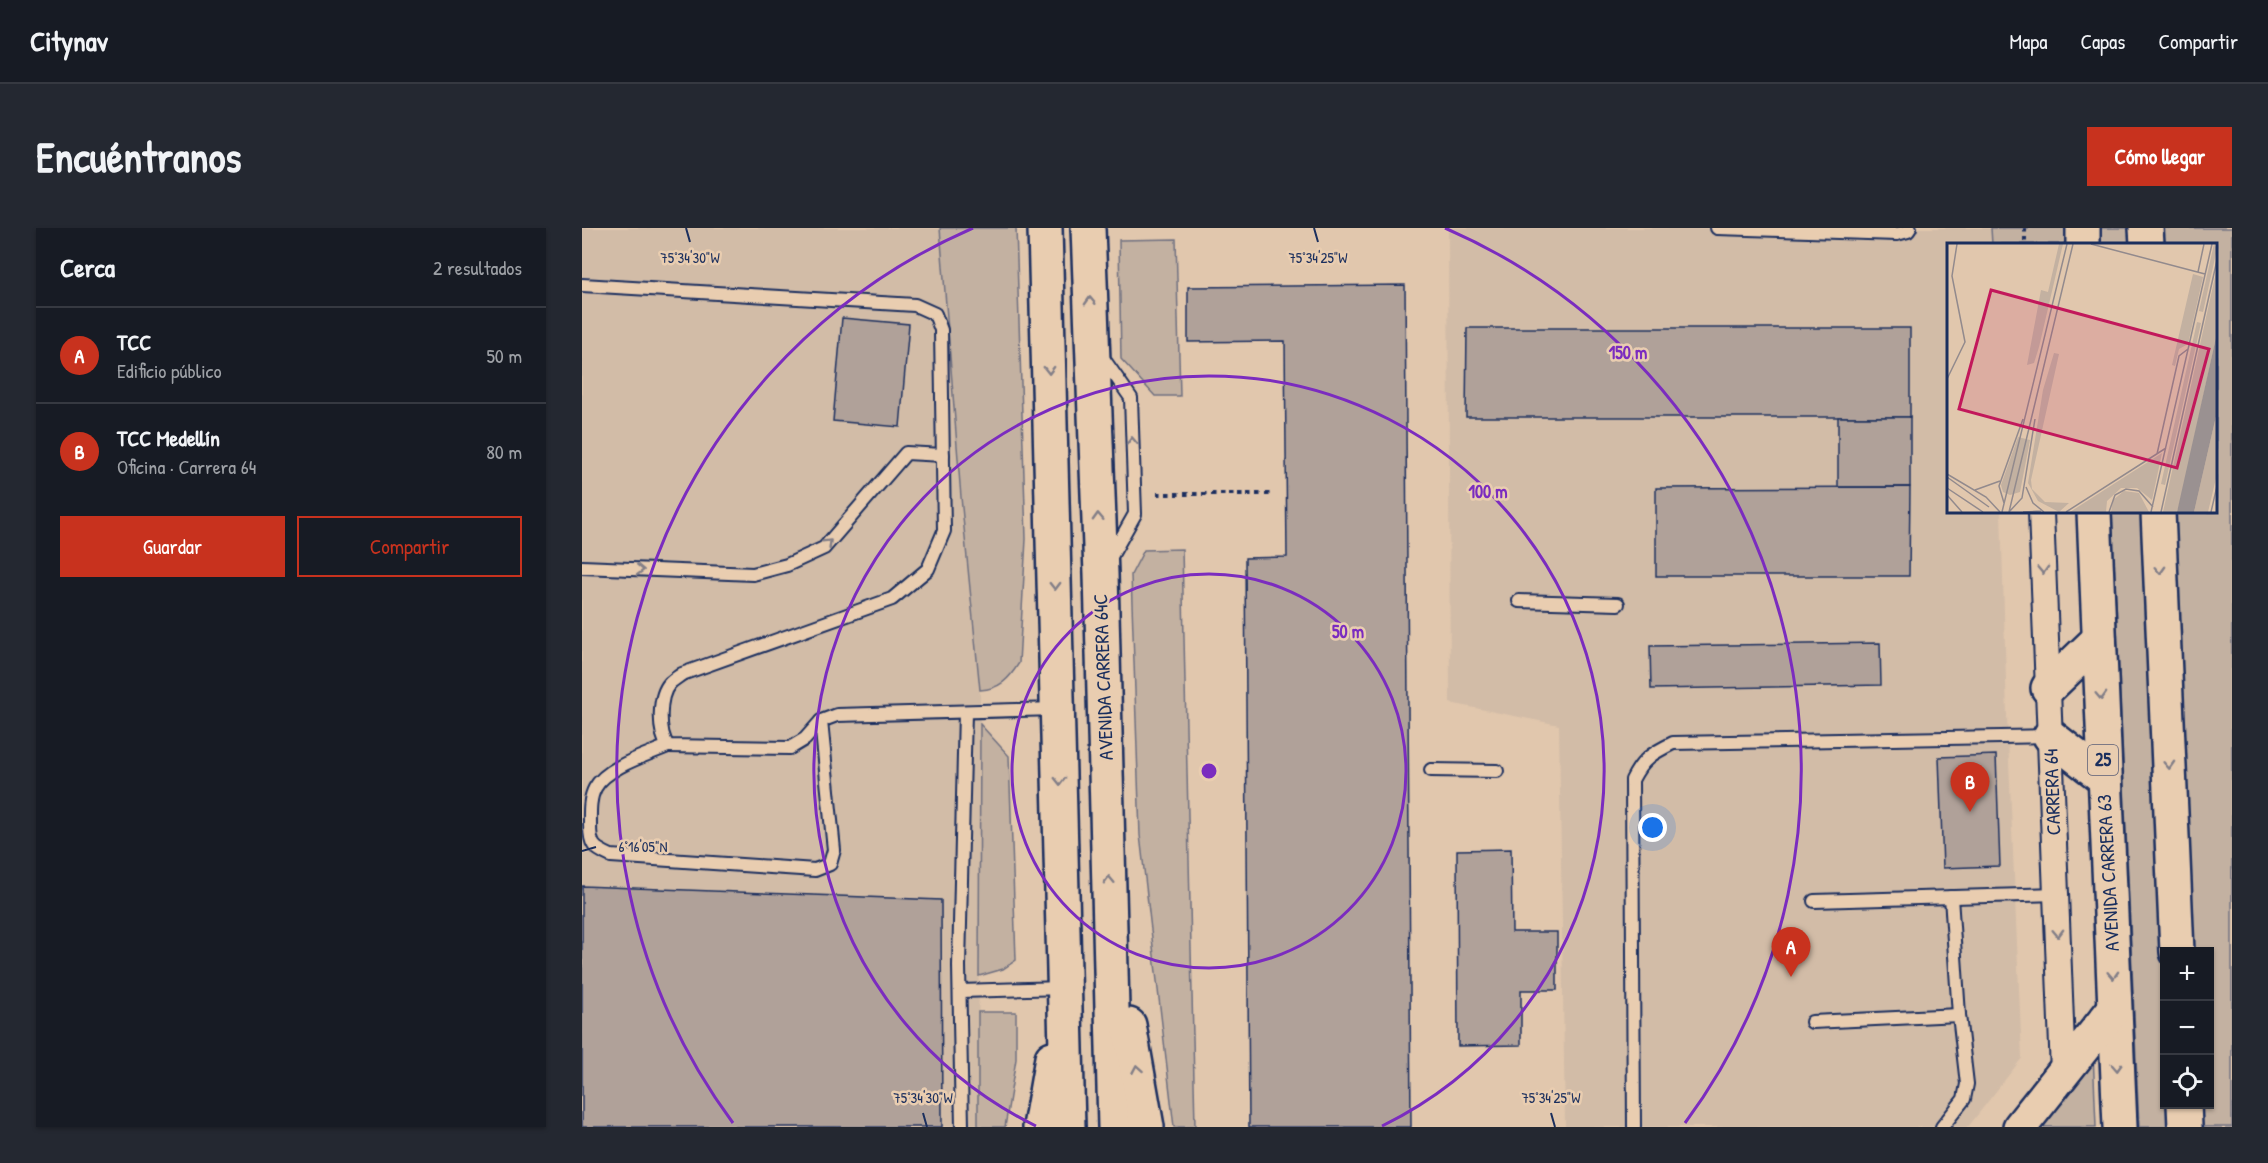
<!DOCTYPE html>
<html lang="es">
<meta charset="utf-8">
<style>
body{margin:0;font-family:"Patrick Hand",sans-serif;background:#242831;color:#f1f3f6}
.controls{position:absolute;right:18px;bottom:18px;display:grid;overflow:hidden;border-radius:0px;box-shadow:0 2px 4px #0004}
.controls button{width:54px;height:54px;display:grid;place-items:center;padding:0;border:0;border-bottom:2px solid #363941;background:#171b24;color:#f1f3f6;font:30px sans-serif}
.you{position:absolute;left:1071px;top:600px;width:21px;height:21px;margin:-15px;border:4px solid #fff;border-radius:50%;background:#1a73e8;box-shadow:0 0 0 9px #1a73e833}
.badge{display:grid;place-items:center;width:39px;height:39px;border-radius:50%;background:#c8321e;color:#fff;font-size:20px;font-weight:700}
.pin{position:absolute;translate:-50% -50px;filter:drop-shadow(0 2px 3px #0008)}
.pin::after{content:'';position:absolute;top:32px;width:21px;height:18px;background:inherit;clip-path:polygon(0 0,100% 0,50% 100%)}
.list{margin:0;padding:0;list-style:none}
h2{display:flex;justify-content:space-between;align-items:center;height:78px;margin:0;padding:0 24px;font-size:26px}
h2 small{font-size:20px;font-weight:400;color:#9ea1a6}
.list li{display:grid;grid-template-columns:39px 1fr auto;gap:18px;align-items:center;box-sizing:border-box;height:96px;padding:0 24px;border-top:2px solid #363941}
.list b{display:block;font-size:22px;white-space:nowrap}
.list p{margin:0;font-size:20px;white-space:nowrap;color:#9ea1a6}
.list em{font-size:20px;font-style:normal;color:#9ea1a6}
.actions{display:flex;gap:12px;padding:18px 24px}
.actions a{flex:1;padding:14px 0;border:2px solid #c8321e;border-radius:0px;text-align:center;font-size:21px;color:#c8321e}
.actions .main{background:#c8321e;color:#fff}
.icon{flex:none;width:33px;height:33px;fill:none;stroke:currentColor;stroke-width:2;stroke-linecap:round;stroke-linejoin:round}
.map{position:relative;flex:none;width:1650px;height:899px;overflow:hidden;border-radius:0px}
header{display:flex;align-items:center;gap:36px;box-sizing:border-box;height:84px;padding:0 30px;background:#171b24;border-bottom:2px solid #363941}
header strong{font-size:28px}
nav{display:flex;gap:33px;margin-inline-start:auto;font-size:21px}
.intro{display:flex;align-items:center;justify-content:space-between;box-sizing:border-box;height:144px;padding:0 36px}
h1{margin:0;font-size:42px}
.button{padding:15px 27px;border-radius:0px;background:#c8321e;color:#fff;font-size:21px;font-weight:700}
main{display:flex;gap:36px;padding:0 36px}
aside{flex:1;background:#171b24;border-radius:0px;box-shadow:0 2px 4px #0004}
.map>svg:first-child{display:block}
.built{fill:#d2bca7}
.green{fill:#c3b1a1;stroke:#6f7080;stroke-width:1.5}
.building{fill:#b0a199;stroke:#1b2f5e;stroke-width:1.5}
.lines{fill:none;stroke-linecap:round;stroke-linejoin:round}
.service-casing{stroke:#1b2f5e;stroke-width:16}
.minor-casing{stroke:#1b2f5e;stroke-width:28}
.primary-casing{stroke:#1b2f5e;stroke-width:38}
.trunk-casing{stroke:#1b2f5e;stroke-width:38}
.path{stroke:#1b2f5e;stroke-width:4;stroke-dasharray:4.5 4.5;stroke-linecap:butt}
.service{stroke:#e9cdb0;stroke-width:12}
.minor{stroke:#e9cdb0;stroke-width:24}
.primary{stroke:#e9cdb0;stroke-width:33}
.trunk{stroke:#e9cdb0;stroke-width:33}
.oneway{stroke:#827e87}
.ticks{fill:none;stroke:#1b2f5e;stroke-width:2}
.ring{fill:none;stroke:#7b2cbf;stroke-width:3}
.labels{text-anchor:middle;stroke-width:5;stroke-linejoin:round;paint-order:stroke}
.shield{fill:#e9cdb0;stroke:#595e77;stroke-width:1.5}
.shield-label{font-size:18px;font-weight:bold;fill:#1b2f5e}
.street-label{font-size:20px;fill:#1b2f5e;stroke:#e9cdb0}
.inset-road{fill:none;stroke:#928a8d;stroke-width:1.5}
.view{fill:#c2185b;fill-opacity:0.15;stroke:#c2185b;stroke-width:3}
.inset-edge{fill:none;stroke:#1b2f5e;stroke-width:3}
.ticks-label{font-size:15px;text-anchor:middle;fill:#1b2f5e;stroke:#e9cdb0;stroke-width:5;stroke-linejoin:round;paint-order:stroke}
.centre{fill:#7b2cbf;stroke:#e9cdb0;stroke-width:3}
.ring-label{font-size:18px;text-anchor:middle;font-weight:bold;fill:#7b2cbf;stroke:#e9cdb0;stroke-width:5;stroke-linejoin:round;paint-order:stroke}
</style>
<header>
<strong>Citynav</strong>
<nav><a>Mapa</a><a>Capas</a><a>Compartir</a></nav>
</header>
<div class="intro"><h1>Encuéntranos</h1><a class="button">Cómo llegar</a></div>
<main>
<aside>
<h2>Cerca<small>2 resultados</small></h2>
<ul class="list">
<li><span class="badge">A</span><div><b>TCC</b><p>Edificio público</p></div><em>50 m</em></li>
<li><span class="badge">B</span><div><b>TCC Medellín</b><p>Oficina · Carrera 64</p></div><em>80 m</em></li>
</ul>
<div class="actions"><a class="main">Guardar</a><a>Compartir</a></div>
</aside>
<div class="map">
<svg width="1650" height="899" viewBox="0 0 1650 899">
<rect width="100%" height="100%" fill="#e1c7ad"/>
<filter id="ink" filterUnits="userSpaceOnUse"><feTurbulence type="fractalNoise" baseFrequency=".0167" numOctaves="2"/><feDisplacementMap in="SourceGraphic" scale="12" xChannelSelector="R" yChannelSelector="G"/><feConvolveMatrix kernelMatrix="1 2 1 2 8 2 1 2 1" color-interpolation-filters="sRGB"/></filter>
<g filter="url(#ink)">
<!-- built -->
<g class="built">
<polygon points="0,0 358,0 379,269 398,456 396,899 0,899"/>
<polygon points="866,0 1412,0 1413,16 1366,16 1366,284 1419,284 1425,488 1440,830 1386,899 983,899 977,497 868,475"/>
</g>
<!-- green -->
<g class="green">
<path d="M358,0H434L444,311L437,435C427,451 418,461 398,462L379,269Z"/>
<polygon points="1409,0 1488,0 1489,8 1481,16 1410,16"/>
<polygon points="1518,0 1550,0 1551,16 1519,16"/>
<polygon points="1579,0 1650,0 1650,899 1616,899 1615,877 1628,876 1628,724 1609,723 1590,284 1634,284 1634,16 1580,16"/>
<polygon points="594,11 598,168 573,168 539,131 537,12"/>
<polygon points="1530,284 1562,284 1582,748 1582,876 1588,877 1589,899 1557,899"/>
<polygon points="600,321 613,899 592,899 558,607 549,347 562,322"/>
<polygon points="398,496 427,528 434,732 421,741 397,748"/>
<polygon points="396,784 434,784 434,831 423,899 396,899"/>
<polygon points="1511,824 1514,899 1451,899"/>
</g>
<!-- building -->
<g class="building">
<polygon points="823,57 829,899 667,899 663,330 705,329 703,113 606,114 606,59"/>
<polygon points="260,90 327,96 318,199 251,193"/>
<polygon points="885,100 1328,100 1328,189 884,189"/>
<rect x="1256" y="189" width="72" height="70"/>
<polygon points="1328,259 1327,348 1074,348 1074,260"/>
<polygon points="1298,415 1299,457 1069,461 1068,418"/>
<polygon points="1414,527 1418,638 1361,640 1357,529"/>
<polygon points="929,621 930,704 975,704 975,762 939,762 939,817 876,818 875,622"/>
<polygon points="0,658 359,672 360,899 0,899"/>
</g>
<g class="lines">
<defs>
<g id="service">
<polyline points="1135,0 1315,6 1326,3 1328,0"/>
<path d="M0,57L333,77L353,86L359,102L362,303L346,341L310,371L100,446C96,449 91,452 88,455C76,468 76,504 86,518L208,520L223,511L239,493L255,487L475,481"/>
<polyline points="518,126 549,170 553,286 527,332"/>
<polyline points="0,339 171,346 205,337 242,320 324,225 361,227"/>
<polyline points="937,373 1036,376"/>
<path d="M86,518C65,527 24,539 13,560C7,571 8,585 8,597C8,617 11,620 29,628L233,642L248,636L252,622L239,493"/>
<polyline points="849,542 915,543"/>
<polyline points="1232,673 1474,666"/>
<polyline points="378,763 482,760"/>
<polyline points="1230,794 1377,787"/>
<polyline points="380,899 377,738 383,484"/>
<path d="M1052,899L1050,552C1061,530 1071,525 1091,515L1468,508"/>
<polyline points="1360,899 1382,871 1385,856 1377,787 1369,669"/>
</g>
<polyline id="minor" points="1459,284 1481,844"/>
<g id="primary">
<polyline points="463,0 486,899"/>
<polyline points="506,0 519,346 533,899"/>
<polyline points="547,797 565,899"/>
<polyline points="458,899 470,830"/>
</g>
<g id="trunk">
<polyline points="1501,0 1501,16"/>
<polyline points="1564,0 1565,16"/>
<polyline points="1512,284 1538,899"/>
<polyline points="1576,284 1595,724"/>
<polyline points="1466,460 1517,411"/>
<polyline points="1468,508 1522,550"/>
<polyline points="1602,876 1603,899"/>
<polyline points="1438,899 1532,781"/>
</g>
</defs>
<!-- service casing -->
<use href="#service" class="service-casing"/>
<!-- minor casing -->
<use href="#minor" class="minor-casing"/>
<!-- primary casing -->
<use href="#primary" class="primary-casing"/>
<!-- trunk casing -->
<use href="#trunk" class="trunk-casing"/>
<!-- path -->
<g class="path">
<polyline points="1443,0 1443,16"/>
<polyline points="575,266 690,266"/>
</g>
<!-- service -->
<use href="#service" class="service"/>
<!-- minor -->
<use href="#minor" class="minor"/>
<!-- primary -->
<use href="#primary" class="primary"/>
<!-- trunk -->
<use href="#trunk" class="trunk"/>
</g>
<!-- one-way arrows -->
<defs><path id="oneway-chevron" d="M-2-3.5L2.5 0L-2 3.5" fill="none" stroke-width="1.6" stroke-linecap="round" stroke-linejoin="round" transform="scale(1.5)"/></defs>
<g class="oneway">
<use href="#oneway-chevron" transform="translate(508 73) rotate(-92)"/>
<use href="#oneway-chevron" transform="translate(467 142) rotate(89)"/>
<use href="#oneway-chevron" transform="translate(550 213) rotate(-92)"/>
<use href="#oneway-chevron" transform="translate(516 289) rotate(-92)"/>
<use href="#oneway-chevron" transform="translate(246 315) rotate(-45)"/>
<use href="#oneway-chevron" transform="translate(58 342) rotate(2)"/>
<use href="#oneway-chevron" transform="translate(1461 342) rotate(88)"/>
<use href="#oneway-chevron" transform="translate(1578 342) rotate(88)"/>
<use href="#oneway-chevron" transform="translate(473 358) rotate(89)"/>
<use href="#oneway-chevron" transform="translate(1519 468) rotate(88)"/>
<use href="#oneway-chevron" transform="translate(1587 537) rotate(87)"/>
<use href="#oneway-chevron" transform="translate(478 553) rotate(89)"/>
<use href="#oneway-chevron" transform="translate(527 652) rotate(-92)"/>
<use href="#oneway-chevron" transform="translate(1476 705) rotate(88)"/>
<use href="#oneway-chevron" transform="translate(1531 747) rotate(87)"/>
<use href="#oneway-chevron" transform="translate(1535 839) rotate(87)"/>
<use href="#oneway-chevron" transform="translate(555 841) rotate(-100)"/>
</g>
</g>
<!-- ticks -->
<path class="ticks" d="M104,0L108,14M732,0L736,14M0,623L14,619M341,885L345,899M969,885L973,899"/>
<!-- distance rings -->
<g class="ring">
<circle cx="627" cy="543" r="197"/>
<path d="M454 898A395 395 0 1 1 800 898"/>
<path d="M151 895A592 592 0 0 1 391 0M863 0A592 592 0 0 1 1103 895"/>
</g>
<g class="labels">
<!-- shield labels -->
<rect class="shield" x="1506" y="517" width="30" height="30" rx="4.5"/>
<g class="shield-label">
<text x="1521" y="538">25</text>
</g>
<!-- street labels -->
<g class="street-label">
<text transform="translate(521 449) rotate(-92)" y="7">AVENIDA CARRERA 64C</text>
<text transform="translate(1470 564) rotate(-92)" y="7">CARRERA 64</text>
<text transform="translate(1526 645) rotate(-93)" y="7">AVENIDA CARRERA 63</text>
</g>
</g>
<!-- overview -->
<g transform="translate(1365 15)">
<rect width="270" height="270" fill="#e1c7ad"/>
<path d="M112,1H116L92,104L87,120L80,122L94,47L101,49ZM267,1L270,6L256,69L252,68ZM270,25V90L234,255L230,269H216ZM246,31L256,34L241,101L232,106L228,123L225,122ZM250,79L254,80L218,242L214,241ZM107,110L112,111L84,237L85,246L98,259L122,260L112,269L91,258L81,240L96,147ZM270,169V231L261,269H247ZM71,194L83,197L73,249L63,252L56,249L54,242ZM215,210L205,257L190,245H174L160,258L159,269H123ZM177,248L192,250L202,269H164L166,257Z" fill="#c3b1a1"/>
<path d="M270,90V169L247,269H230Z" fill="#9a9191"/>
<path class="inset-road" d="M144,1L258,31M251,29L257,1M0,136L18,99L5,33L10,1M210,211L232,113L241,106M0,231L39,254L53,269M0,234L42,264M79,244L86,260L97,269M0,245L36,269M28,247L53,238M0,252L15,269M57,260L52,243L76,176M55,269L120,1M62,269L126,1M62,269L75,255L88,176M76,269L94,268M119,269L219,205M162,269L168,252L179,246L192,248L206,264M204,269L265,1M214,269L270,17M264,269L270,243"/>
<path class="view" d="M44,47L262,106L230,225L12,166Z"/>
<rect width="270" height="270" class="inset-edge"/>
</g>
<g class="ticks-label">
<text x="108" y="35">75°34'30"W</text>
<text x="736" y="35">75°34'25"W</text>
<text x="61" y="624">6°16'05"N</text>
<text x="341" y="875">75°34'30"W</text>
<text x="969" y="875">75°34'25"W</text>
</g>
<circle cx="627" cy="543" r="9" class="centre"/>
<g class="ring-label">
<text x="1046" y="131">150 m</text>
<text x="906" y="270">100 m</text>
<text x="766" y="410">50 m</text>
</g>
</svg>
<div class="controls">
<button>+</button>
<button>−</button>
<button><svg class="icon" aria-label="locate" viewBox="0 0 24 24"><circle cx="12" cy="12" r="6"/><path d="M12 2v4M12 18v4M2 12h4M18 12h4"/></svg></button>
</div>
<div class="you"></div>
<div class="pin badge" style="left:1209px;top:749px">A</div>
<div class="pin badge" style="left:1388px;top:584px">B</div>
</div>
</main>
